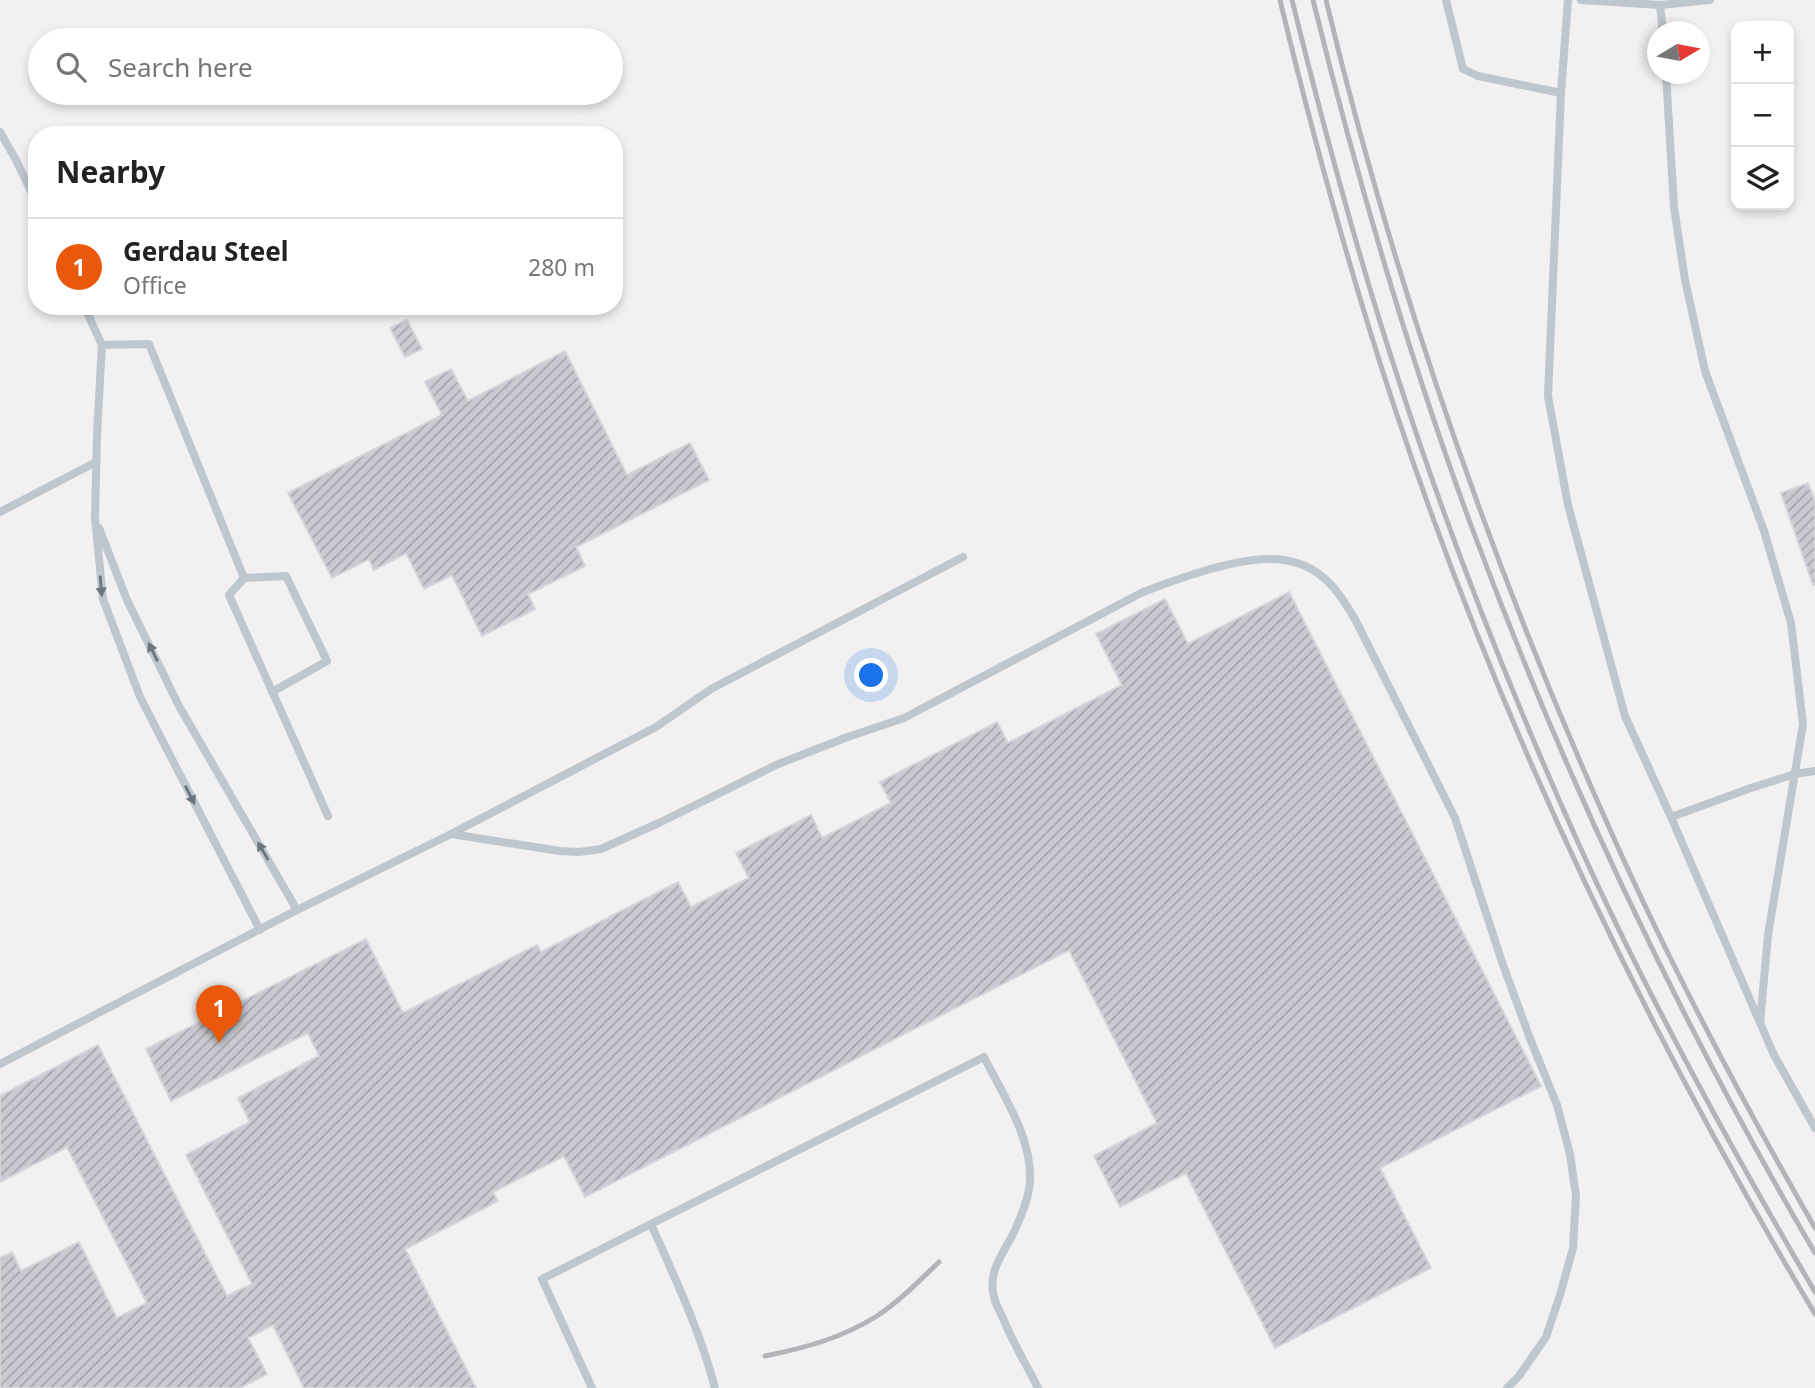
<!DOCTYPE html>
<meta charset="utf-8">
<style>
body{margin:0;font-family:"Noto Sans",sans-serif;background:#f6f6f6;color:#222}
.controls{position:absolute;right:21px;top:21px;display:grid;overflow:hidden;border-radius:14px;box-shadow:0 4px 10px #0003}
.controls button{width:63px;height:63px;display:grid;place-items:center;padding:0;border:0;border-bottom:2px solid #e0e0e0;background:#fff;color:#222;font:35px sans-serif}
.compass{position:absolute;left:1647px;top:21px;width:63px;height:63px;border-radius:50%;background:#fff;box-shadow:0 4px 10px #0003;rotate:80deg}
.you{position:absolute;left:872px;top:676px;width:24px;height:24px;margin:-18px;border:5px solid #fff;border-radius:50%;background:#1a73e8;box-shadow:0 0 0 10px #1a73e833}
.badge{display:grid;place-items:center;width:46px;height:46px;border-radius:50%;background:#ea580c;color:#fff;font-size:23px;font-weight:700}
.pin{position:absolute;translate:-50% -58px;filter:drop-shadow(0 2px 4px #0008)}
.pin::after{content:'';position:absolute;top:37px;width:24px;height:21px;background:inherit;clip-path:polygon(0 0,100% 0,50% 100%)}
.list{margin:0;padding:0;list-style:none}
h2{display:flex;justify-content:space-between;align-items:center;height:91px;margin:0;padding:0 28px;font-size:30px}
h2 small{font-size:23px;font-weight:400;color:#767676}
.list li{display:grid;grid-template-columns:46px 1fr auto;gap:21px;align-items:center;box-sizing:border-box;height:98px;padding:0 28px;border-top:2px solid #e0e0e0}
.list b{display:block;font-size:26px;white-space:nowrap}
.list p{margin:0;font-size:23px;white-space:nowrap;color:#767676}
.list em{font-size:23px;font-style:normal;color:#767676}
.icon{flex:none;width:38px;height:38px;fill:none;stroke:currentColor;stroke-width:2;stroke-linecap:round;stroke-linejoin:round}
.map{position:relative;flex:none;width:1815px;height:1388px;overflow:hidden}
.search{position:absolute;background:#fff;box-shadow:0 4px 10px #0003;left:28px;top:28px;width:595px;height:77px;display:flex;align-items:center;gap:18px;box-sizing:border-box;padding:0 24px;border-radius:38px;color:#767676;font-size:26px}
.panel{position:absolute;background:#fff;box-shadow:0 4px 10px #0003;left:28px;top:126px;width:595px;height:189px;border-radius:28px}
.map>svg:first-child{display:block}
.building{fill:url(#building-hatch);stroke:#d4d5db;stroke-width:2}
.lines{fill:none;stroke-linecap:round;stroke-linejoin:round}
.lane{stroke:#bec6ce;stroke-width:8}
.rail{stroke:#b2b4ba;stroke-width:5}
.oneway{fill:#6b757e}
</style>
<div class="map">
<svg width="1815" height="1388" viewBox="0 0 1815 1388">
<defs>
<pattern id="building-hatch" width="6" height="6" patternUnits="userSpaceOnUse" patternTransform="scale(1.75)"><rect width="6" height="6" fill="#cacbd2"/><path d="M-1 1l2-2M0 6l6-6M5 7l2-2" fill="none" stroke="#a6a7ae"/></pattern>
</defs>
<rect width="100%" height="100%" fill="#f2f0f0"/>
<!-- building -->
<g class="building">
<polygon points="407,320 422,349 405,357 390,328"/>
<polygon points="565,351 627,475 690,443 709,480 576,547 585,566 528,594 535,609 482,636 452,575 424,589 406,553 374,570 369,559 332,578 288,493 442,415 425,382 451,369 468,401"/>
<polygon points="1808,483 1815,501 1815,584 1813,585 1781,493"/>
<polygon points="1289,592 1541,1086 1380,1168 1431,1268 1275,1348 1186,1173 1120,1207 1094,1156 1157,1123 1069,950 585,1197 564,1156 493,1192 498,1201 405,1249 476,1388 304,1388 273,1325 248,1338 267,1374 240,1388 0,1388 0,1258 12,1252 21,1271 79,1242 117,1318 147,1303 67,1147 0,1182 0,1096 98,1045 227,1296 252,1284 186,1155 250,1122 238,1098 319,1056 308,1033 171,1101 146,1049 366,939 403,1013 537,945 541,952 678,882 691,907 749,878 736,853 811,815 822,838 891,803 880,782 997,722 1008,743 1122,685 1096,634 1165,599 1188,644"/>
</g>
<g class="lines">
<!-- lane -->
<g class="lane">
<polyline points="1446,0 1463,69 1478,76 1561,93"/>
<polyline points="1568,0 1561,93 1548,396 1568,505 1625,716 1671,817"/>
<polyline points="1581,0 1660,5 1710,0"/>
<polyline points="1660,5 1663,32"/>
<polyline points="1666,74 1674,207 1685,280 1705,371 1764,531 1791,623 1803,724 1768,935 1760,1023"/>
<polyline points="0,132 16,160 37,204"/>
<polyline points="84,306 102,345 97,434 95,518 103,599 140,697 260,930"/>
<polyline points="102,345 149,344 244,578 229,595 328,816"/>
<polyline points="0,512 96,462"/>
<polyline points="99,528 127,600 179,706 297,910"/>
<polyline points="244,578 286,576 327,661 272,692"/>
<polyline points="1815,771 1795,774 1751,788 1671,817 1774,1055 1815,1128"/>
<path d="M451,834L560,851L579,852L601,849L661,822L776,765L845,738L904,718L1141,593C1163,584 1184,577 1207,570C1246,559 1291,549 1324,578C1338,590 1347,606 1356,621L1455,818L1502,962L1529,1036L1557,1105L1570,1154L1576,1196L1573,1248L1560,1295L1546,1337L1519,1376L1507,1388"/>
<polyline points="0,1064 297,910 451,834 656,727 711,689 963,557"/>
<polyline points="592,1388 542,1279 651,1224"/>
<path d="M715,1388C700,1331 675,1278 651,1224L984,1057C1003,1095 1032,1137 1030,1181C1029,1198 1021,1216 1014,1232C1004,1253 987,1271 994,1297C995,1303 999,1310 1002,1316C1012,1341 1026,1364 1038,1388"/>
</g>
<!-- rail -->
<g class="rail">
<path d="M1280,0C1313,137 1350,273 1394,406C1499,723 1644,1027 1815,1314"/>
<path d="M1292,0C1323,125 1356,250 1396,372C1447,531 1508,686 1576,838C1646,994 1729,1145 1815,1292"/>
<path d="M1313,0C1357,178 1408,355 1472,528C1565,778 1680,1022 1815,1253"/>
<path d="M1326,0C1394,283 1489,559 1608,825C1669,963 1740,1097 1815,1228"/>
<path d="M765,1356C805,1348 842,1338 877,1316C900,1301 919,1281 939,1262"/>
</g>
</g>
<!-- one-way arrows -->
<defs><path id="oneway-solid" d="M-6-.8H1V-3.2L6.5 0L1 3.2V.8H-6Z" transform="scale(1.75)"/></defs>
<g class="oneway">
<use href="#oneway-solid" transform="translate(101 586) rotate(85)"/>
<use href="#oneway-solid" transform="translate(153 652) rotate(-116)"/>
<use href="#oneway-solid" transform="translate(190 795) rotate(63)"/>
<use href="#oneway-solid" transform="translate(263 851) rotate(-120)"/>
</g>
</svg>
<div class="controls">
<button>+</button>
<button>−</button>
<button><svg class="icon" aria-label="layers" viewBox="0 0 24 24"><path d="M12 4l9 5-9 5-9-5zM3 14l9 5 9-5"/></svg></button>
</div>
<svg class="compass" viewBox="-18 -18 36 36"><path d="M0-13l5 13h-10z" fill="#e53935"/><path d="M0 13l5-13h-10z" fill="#767676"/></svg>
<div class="you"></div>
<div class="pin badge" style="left:219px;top:1043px">1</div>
<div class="search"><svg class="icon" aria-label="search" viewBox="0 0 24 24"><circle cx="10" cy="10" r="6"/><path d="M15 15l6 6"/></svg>Search here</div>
<section class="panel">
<h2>Nearby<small></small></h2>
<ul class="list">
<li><span class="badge">1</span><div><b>Gerdau Steel</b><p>Office</p></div><em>280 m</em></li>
</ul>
</section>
</div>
